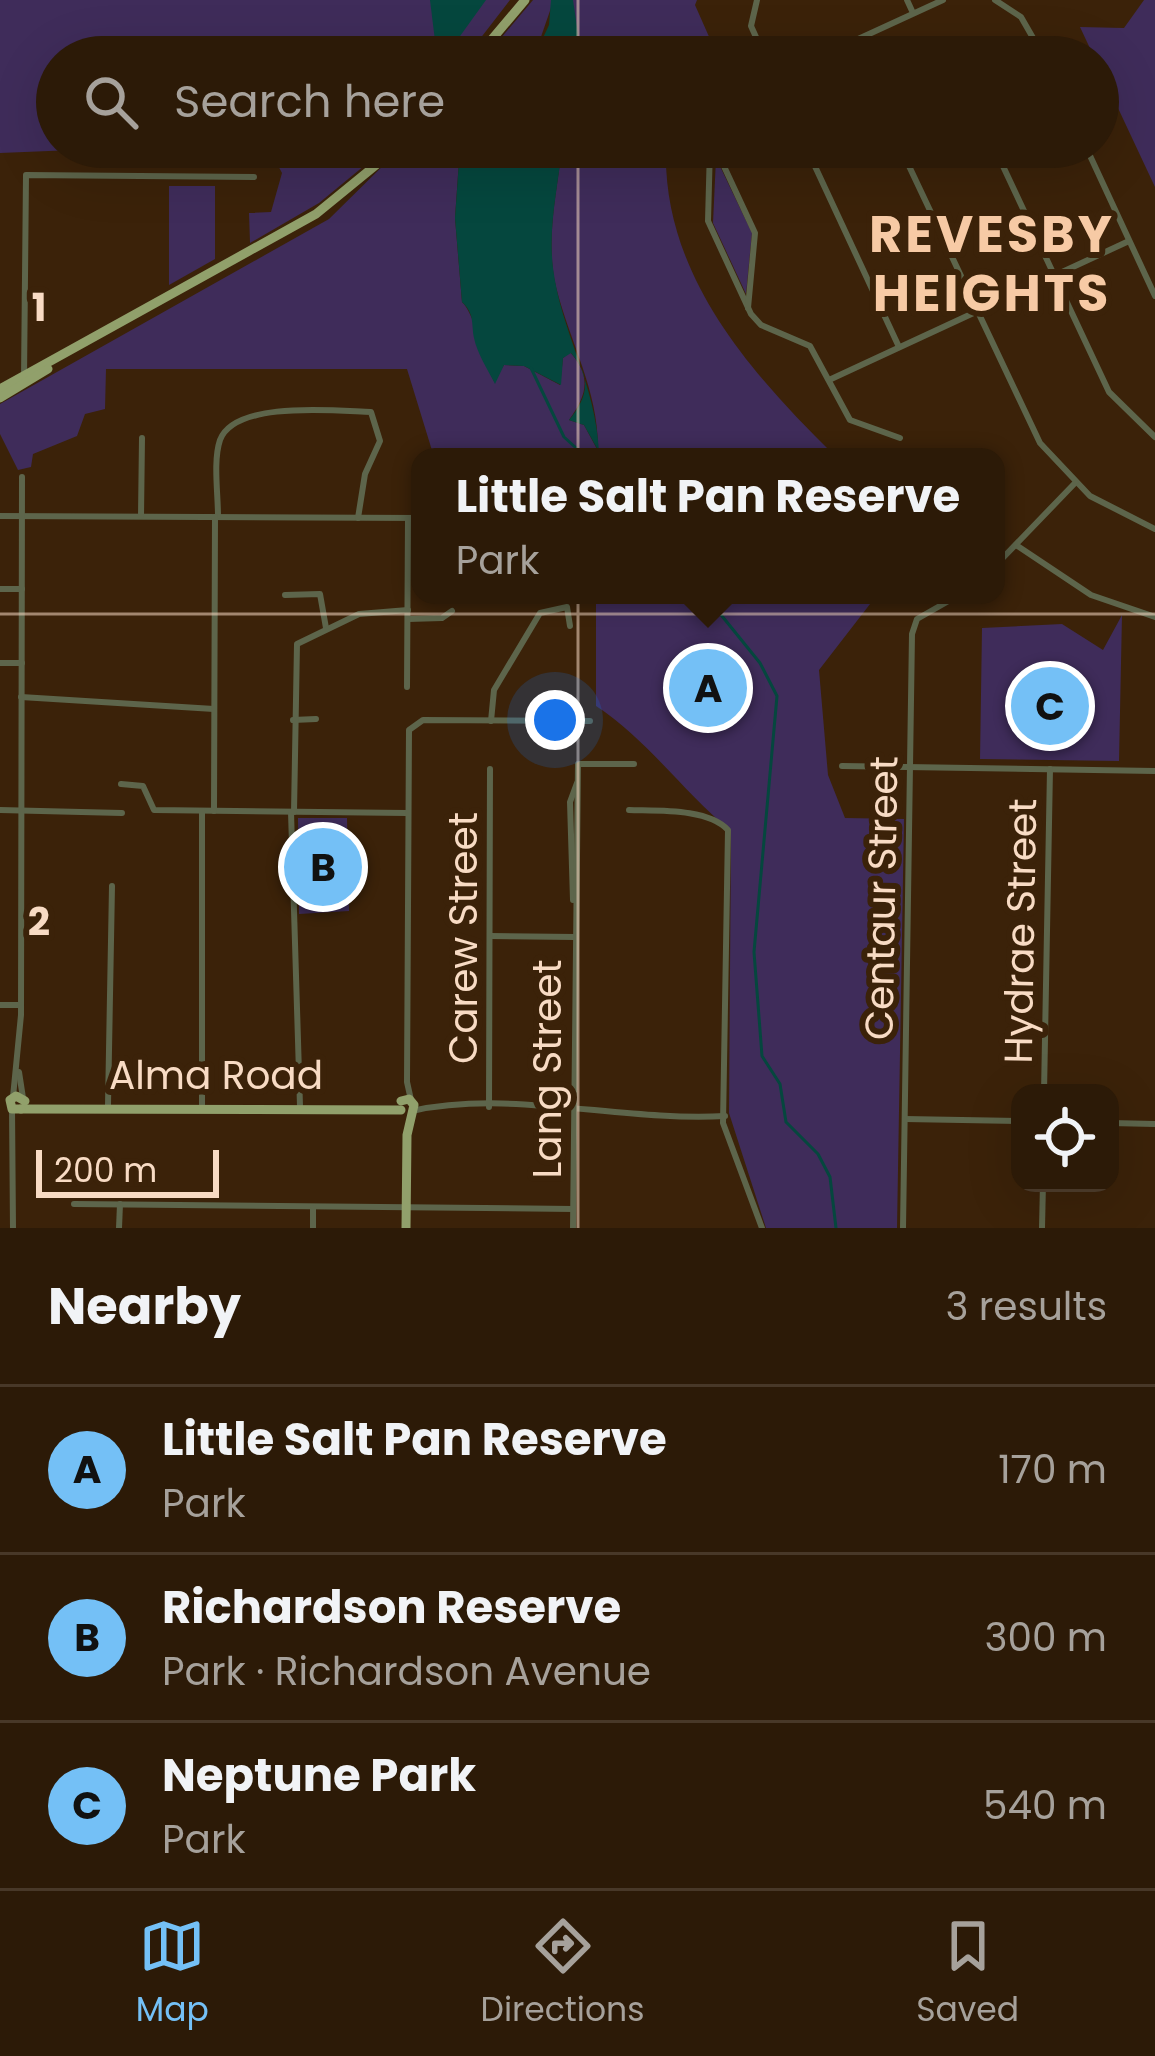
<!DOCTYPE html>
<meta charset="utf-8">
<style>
body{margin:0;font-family:Poppins,sans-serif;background:#342311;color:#f1f3f6}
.controls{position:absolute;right:36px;bottom:36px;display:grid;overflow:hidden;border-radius:24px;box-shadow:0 12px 48px #0002}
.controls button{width:108px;height:108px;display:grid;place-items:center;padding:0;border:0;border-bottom:3px solid #483828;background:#2c1a07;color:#f1f3f6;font:60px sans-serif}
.scale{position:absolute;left:36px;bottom:30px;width:183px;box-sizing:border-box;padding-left:12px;border:6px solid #f8dbc4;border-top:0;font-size:33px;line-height:42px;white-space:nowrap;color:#f8dbc4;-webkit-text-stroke:9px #3b2209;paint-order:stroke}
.you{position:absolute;left:555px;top:720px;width:42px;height:42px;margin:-30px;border:9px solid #fff;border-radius:50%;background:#1a73e8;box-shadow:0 0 0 18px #1a73e833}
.badge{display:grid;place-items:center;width:78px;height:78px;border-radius:50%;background:#74c0f6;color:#111;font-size:39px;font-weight:700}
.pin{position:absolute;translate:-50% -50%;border:6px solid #fff;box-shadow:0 3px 12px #0006}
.popup{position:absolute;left:411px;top:448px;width:594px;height:156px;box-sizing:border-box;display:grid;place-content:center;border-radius:24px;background:#2c1a07;filter:drop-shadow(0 3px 9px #0005);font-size:39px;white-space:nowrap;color:#a6a19b}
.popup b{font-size:45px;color:#f1f3f6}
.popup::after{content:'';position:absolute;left:50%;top:100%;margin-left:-24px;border:24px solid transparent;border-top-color:#2c1a07}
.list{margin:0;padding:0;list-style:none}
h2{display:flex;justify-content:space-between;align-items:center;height:156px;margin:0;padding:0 48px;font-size:51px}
h2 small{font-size:39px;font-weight:400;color:#a6a19b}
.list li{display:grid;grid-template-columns:78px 1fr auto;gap:36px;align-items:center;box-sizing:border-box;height:168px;padding:0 48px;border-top:3px solid #483828}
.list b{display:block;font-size:45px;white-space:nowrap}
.list p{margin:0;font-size:39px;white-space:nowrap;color:#a6a19b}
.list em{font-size:39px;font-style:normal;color:#a6a19b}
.icon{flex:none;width:66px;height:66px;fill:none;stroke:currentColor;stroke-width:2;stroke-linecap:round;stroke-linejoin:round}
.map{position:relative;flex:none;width:1155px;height:1228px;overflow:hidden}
.search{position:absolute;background:#2c1a07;box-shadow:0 12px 48px #0002;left:36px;right:36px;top:36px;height:132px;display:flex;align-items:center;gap:30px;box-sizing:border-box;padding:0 42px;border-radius:66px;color:#a6a19b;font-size:45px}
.sheet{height:660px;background:#2c1a07}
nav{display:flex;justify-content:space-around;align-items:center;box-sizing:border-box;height:168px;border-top:3px solid #483828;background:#2c1a07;font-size:33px;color:#a6a19b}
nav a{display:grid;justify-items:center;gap:6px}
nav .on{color:#74c0f6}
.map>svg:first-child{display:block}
.green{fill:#3f2c5a}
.water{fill:#05473e}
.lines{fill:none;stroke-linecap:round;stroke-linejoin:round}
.stream{stroke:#05473e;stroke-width:3}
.minor{stroke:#5d654b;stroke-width:6}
.major{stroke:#91a06b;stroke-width:9}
.grid{fill:none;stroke:#f8dbc4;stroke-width:3;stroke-opacity:0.55}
.labels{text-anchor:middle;stroke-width:12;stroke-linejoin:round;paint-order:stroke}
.street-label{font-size:39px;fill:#f8dbc4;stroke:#3b2209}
.district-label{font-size:51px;font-weight:bold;letter-spacing:3px;fill:#f7caa5;stroke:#3b2209}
.grid-label{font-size:39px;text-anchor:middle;font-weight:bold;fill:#f8dbc4;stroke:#3b2209;stroke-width:12;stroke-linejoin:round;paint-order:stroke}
</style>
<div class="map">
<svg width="1155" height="1228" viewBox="0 0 1155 1228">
<rect width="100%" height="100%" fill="#3b2209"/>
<!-- green -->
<g class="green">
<polygon points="0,0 510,0 466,57 57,57 57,147 147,147 0,153"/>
<polygon points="533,0 551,0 552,5 534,57 485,57"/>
<polygon points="573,0 697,0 695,5 718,57 573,57"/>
<polygon points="1144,0 1155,0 1155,187 1080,27 1124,28"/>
<polygon points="268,147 387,147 319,203 250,243 249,213 271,212 282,173"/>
<path d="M402,147H460L455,218L462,302C477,317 481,358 494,381L504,365L524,366L560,385L563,358L570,352C592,377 587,395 569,420L584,425L598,451C599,391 570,343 556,287C545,239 557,193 562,147H666C662,273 748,370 833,454L844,457H434L407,369H106L105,409L85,414L77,436L33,454L31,467L18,470L0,434V404L329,219Z"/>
<polygon points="716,158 752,233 746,294 713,223"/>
<polygon points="169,186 215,186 215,259 169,285"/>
<path d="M596,595H877L819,670L828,775L845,818L904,819L897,1228H766L729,1113L731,831C682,791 648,740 596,706Z"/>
<polygon points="1122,615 1119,761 980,759 982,628 1062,624 1103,650"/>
<polygon points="298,818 347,818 349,911 299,914"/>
</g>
<!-- water -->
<g class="water">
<polygon points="430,0 486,0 445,57 437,57"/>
<polygon points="551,0 573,0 578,34 573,57 534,57 549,25"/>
<path d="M460,147H562C558,188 548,226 553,268C561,332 596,384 599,452L584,425L569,420C588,397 592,377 571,353L563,358L561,385L524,366L504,365L495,384C488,370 477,353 474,338C471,322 475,315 462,302L455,218Z"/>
</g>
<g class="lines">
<!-- stream -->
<g class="stream">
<polyline points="531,368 564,437 586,457"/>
<polyline points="705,595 760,663 777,696 754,952 762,1056 780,1084 786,1122 818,1154 830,1177 836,1228"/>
</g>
<!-- minor -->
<g class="minor">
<polyline points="757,0 751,26 765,57"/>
<polyline points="907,0 913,13"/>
<polyline points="995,0 1021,17 1044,57"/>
<polyline points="851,42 858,57"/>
<polyline points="819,57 943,0"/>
<polyline points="710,147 708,221 751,314 761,325 810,346 850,420 900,438"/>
<polyline points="715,147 755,233 748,308"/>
<polyline points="806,147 899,347"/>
<polyline points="900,147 1040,443 1090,496 1155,529"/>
<polyline points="994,147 1109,392 1155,437"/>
<polyline points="1086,147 1155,296"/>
<polyline points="24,379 26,175 254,177"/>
<polyline points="829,380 1129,241"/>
<polyline points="0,516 420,518"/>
<polyline points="141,516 142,438"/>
<path d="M218,516C218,493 213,461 220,440C235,400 337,411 371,412L380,441L365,474L358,518"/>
<polyline points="1016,545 1091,595 1155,617"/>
<polyline points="996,565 1075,483"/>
<polyline points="0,589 22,589"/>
<polyline points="285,595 320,594 326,628"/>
<polyline points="408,619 442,618 452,611"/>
<polyline points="0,663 22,663"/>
<polyline points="407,687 408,519"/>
<polyline points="21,697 214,709"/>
<polyline points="293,720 316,719"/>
<polyline points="491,721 494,690 540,613 567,607 570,626"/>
<polyline points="842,766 1155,771"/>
<polyline points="121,784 143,786 154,810 407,813"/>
<polyline points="0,810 122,813"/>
<path d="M629,810C657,811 708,808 728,830L723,1123L762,1228"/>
<polyline points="214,811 215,517"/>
<polyline points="291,812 300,1106"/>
<polyline points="294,812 297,644 359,614 408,610"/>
<polyline points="573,900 570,802 577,783"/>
<polyline points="490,936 575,937"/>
<polyline points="0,1005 21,1005"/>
<polyline points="19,1072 23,1098"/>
<polyline points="1044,1093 1050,769"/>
<polyline points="13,1097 21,1015 22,477"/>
<polyline points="411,1100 407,1082 409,730 423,720 590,721"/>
<polyline points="108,1105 112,886"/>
<polyline points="202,1105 202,811"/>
<polyline points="489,1107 490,769"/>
<polyline points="12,1109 13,1228"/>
<path d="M412,1111C510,1089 623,1122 725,1116"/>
<polyline points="905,1119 1020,1121"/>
<polyline points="1110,1123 1155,1124"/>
<polyline points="74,1204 573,1209"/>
<polyline points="313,1208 313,1228"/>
<polyline points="119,1228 120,1204"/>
<polyline points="573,1228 578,764 634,764"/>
<polyline points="903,1228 912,634 917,619 959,595"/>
<polyline points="1042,1228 1043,1183"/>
</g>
<!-- major -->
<g class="major">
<polyline points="477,57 525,0"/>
<polyline points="0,389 316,214 398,147"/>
<polyline points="0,398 48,369"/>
<polyline points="401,1101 409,1099 414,1105 407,1135 406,1228"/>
<polyline points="21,1109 401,1110"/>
<polyline points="21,1109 12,1109 10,1100 16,1096 25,1101"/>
</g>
</g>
<!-- grid -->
<path class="grid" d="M578,0V57M578,147V1228M0,614H1155"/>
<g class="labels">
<!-- street labels -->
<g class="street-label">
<text transform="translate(881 898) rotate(-89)" y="14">Centaur Street</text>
<text transform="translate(1020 931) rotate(-89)" y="14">Hydrae Street</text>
<text transform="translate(463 938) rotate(-90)" y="14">Carew Street</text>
<text transform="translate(547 1069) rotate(-90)" y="14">Lang Street</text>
<text x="216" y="1089">Alma Road</text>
</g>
<!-- district labels -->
<g class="district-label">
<text x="992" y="252">REVESBY<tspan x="992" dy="59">HEIGHTS</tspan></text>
</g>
</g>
<g class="grid-label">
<text x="39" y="321">1</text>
<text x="39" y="935">2</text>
</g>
</svg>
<div class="controls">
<button><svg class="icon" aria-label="locate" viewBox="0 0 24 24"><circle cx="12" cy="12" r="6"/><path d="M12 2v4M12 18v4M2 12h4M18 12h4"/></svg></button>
</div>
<div class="scale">200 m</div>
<div class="you"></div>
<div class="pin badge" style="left:708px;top:688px">A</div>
<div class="popup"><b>Little Salt Pan Reserve</b>Park</div>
<div class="pin badge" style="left:323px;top:867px">B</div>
<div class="pin badge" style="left:1050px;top:706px">C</div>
<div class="search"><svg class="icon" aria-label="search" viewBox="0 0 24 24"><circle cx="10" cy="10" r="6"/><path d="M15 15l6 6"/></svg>Search here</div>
</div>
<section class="sheet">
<h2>Nearby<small>3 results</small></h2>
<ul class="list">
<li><span class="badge">A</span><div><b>Little Salt Pan Reserve</b><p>Park</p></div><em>170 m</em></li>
<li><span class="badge">B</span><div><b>Richardson Reserve</b><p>Park · Richardson Avenue</p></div><em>300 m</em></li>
<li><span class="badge">C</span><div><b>Neptune Park</b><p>Park</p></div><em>540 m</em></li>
</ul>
</section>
<nav>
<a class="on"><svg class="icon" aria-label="map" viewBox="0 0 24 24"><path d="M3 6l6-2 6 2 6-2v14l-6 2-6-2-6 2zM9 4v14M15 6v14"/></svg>Map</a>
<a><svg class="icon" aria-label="directions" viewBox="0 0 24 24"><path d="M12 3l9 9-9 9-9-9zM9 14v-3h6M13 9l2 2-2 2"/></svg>Directions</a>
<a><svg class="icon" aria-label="saved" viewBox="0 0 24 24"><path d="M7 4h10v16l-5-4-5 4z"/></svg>Saved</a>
</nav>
